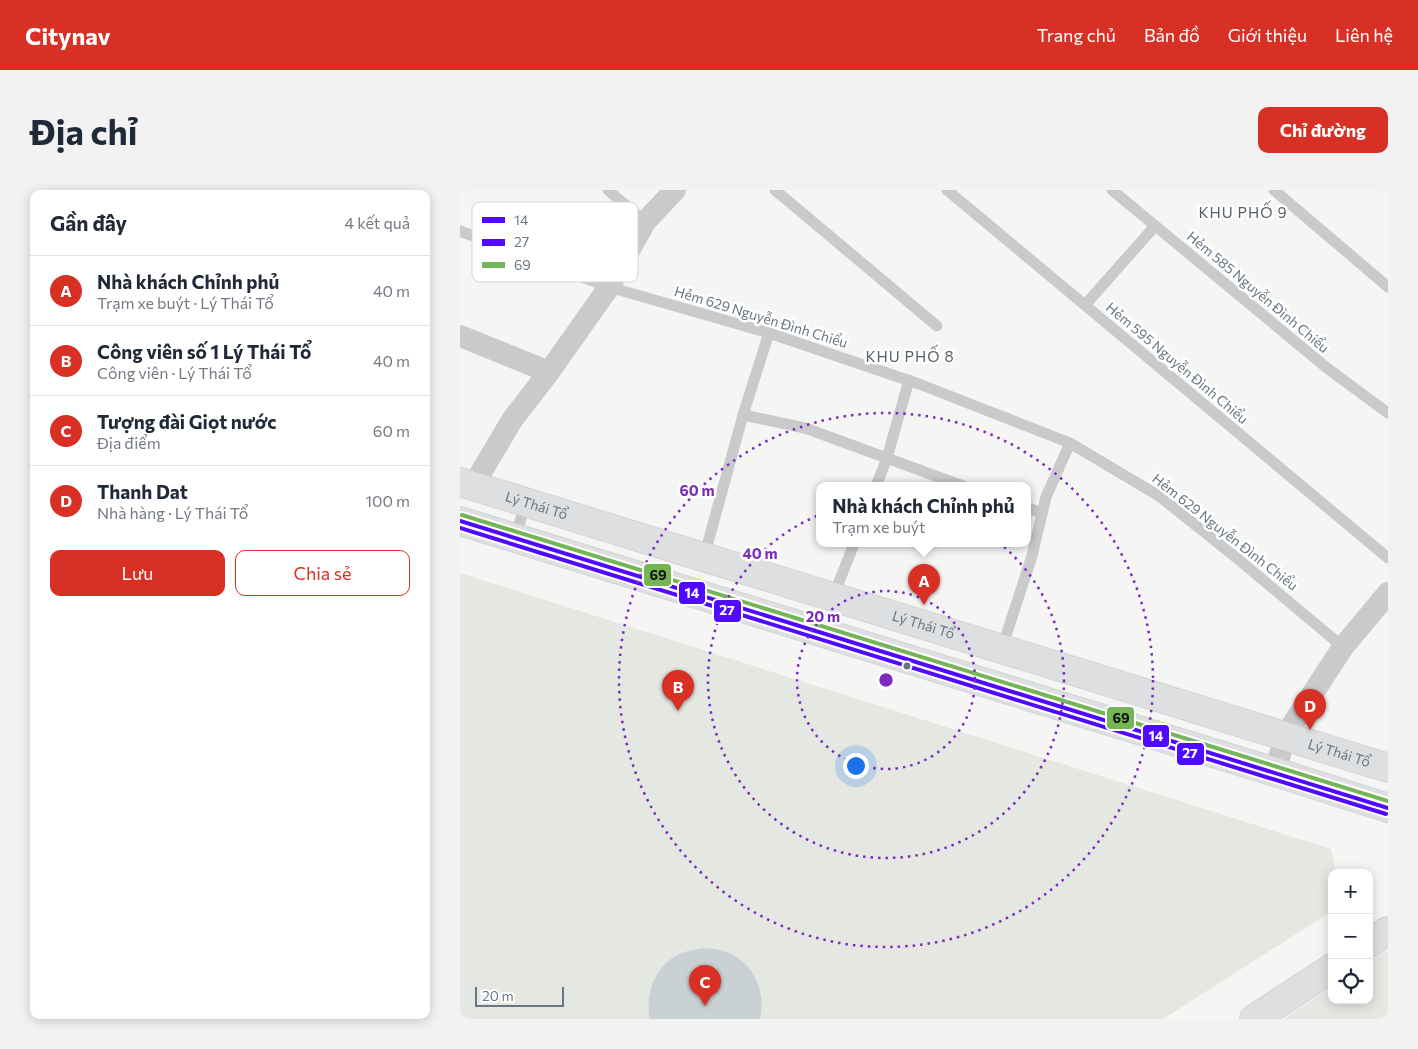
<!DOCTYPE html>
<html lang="vi">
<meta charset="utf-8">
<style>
body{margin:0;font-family:Commissioner,sans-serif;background:#f2f2f3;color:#1f2937}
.controls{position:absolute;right:15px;bottom:15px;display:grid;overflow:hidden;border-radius:10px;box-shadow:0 2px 12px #0003}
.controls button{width:45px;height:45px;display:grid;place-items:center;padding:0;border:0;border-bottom:1px solid #e0e1e3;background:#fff;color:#1f2937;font:25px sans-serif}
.scale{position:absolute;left:15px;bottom:12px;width:89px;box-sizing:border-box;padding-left:5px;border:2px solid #677681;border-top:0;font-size:14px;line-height:18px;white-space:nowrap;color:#677681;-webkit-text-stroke:4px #fff;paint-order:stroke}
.you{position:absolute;left:395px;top:575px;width:18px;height:18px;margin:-12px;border:4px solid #fff;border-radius:50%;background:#1a73e8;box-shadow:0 0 0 8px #1a73e833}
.badge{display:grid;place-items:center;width:32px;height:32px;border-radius:50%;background:#d93025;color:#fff;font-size:16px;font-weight:700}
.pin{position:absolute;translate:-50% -41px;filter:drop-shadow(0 1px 2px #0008)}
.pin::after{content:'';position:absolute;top:26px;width:18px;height:15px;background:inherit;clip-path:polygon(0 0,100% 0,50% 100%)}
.popup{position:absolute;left:356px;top:292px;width:215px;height:65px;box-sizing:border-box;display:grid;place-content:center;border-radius:10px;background:#fff;filter:drop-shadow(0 1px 4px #0005);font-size:16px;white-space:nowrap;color:#747a83}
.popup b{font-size:19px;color:#1f2937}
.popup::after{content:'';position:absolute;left:50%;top:100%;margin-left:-10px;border:10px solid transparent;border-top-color:#fff}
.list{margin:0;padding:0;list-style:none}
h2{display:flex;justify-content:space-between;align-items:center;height:65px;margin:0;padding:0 20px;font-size:21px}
h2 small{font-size:16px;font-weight:400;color:#747a83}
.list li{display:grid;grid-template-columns:32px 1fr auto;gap:15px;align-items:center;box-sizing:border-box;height:70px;padding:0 20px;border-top:1px solid #e0e1e3}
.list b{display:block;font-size:19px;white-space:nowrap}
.list p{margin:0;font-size:16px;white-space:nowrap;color:#747a83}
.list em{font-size:16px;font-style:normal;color:#747a83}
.actions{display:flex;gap:10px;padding:15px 20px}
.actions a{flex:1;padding:11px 0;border:1px solid #d93025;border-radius:10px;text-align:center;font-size:18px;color:#d93025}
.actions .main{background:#d93025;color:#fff}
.icon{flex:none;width:28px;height:28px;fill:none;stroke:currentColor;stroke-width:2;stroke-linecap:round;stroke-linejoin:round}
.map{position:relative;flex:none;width:928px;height:829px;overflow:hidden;border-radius:10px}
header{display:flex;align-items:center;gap:30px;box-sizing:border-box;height:70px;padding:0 25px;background:#d93025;color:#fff}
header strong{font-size:24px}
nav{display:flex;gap:28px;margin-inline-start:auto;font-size:18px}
.intro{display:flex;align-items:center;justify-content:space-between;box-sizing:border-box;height:120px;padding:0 30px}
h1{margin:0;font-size:35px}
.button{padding:12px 22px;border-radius:10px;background:#d93025;color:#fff;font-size:18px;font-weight:700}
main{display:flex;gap:30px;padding:0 30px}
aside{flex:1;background:#fff;border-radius:10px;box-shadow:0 2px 12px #0003}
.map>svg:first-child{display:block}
.green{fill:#e4e7e2}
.water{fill:#cad1d4}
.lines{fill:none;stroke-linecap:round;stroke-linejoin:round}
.primary-casing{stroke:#d2d3d3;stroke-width:30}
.lane{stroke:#c9cacb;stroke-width:11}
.street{stroke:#c9cacb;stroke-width:22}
.primary{stroke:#dedfe0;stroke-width:28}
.bus-1-casing{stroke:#fff;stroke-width:8}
.bus-2-casing{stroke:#fff;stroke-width:8}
.bus-3-casing{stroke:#fff;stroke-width:8}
.bus-1{stroke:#4f0aff;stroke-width:4}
.bus-2{stroke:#4f0aff;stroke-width:4}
.bus-3{stroke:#74b555;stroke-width:4}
.ring{fill:none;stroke:#7b2cbf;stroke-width:2.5;stroke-dasharray:2.5 5}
.bus-dot{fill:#677681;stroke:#fff;stroke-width:2}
.labels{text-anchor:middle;stroke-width:5;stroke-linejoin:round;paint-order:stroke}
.street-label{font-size:14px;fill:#677681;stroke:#fff}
.neighbourhood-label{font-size:15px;letter-spacing:1px;fill:#555f67;stroke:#fff}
.key{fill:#fff;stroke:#d1d6d9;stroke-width:1}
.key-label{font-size:14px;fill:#677681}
.centre{fill:#7b2cbf;stroke:#fff;stroke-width:2.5}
.ring-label{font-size:15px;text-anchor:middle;font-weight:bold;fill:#7b2cbf;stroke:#fff;stroke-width:5;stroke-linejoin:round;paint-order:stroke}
.line-badge{stroke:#fff;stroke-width:2}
.badge-label{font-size:14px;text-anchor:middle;font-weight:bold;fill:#fff}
.pale-badge-label{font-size:14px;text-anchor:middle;font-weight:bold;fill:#111}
</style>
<header>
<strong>Citynav</strong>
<nav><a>Trang chủ</a><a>Bản đồ</a><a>Giới thiệu</a><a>Liên hệ</a></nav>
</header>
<div class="intro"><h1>Địa chỉ</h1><a class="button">Chỉ đường</a></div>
<main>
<aside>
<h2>Gần đây<small>4 kết quả</small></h2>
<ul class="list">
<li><span class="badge">A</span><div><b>Nhà khách Chỉnh phủ</b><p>Trạm xe buýt · Lý Thái Tổ</p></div><em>40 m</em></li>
<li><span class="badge">B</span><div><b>Công viên số 1 Lý Thái Tổ</b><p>Công viên · Lý Thái Tổ</p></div><em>40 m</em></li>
<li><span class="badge">C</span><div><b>Tượng đài Giọt nước</b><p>Địa điểm</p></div><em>60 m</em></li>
<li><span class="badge">D</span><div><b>Thanh Dat</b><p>Nhà hàng · Lý Thái Tổ</p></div><em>100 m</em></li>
</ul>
<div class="actions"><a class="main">Lưu</a><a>Chia sẻ</a></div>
</aside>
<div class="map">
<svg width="928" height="829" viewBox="0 0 928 829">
<rect width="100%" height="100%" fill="#f5f5f4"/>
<!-- green -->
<g class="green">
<polygon points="0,383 871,659 876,683 872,683 872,721 703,829 0,829"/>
<polygon points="925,761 928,762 928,829 824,829 872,797 872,810 909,810 909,772"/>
</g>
<!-- water -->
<path class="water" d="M245,758C257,759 269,761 279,769C298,782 305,807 300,829H190C185,807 193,782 211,769C221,761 233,760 245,758Z"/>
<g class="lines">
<defs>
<g id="primary">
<path id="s1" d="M0,292L928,578"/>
<polyline points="0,331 815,582 928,618"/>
<polyline points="909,753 928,741"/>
<polyline points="794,829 872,778"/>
</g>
</defs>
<!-- primary casing -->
<use href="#primary" class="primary-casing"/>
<!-- lane -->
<g class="lane">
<polyline points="148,0 185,32"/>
<polyline points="315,0 477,136"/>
<polyline points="487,0 928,368"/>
<polyline points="652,0 867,178 928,223"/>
<polyline points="814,0 928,97"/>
<polyline points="0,41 149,97 309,143 459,194 610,253 699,306 778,369 883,457"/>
<polyline points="625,115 695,36"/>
<polyline points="283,225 345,238 503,296"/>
<polyline points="416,296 427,268 449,190"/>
<polyline points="568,318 582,323"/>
<polyline points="55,348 66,312"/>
<polyline points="244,367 283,225 309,143"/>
<polyline points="373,407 394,354"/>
<polyline points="542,458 572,366 586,307 610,253"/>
</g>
<!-- street -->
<g class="street">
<polyline points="0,146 89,182"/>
<polyline points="13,296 52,230 89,182 149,97 185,32 215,0"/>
<polyline points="815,582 825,546 883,457 928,403"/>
</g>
<!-- primary -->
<use href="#primary" class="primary"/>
<defs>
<polyline id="bus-1" points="0,331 928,618"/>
<polyline id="bus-2" points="0,338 926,624"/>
<polyline id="bus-3" points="2,325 928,611"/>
</defs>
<!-- bus-1 casing -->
<use href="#bus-1" class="bus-1-casing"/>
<!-- bus-2 casing -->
<use href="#bus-2" class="bus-2-casing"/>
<!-- bus-3 casing -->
<use href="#bus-3" class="bus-3-casing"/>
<!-- bus-1 -->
<use href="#bus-1" class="bus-1"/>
<!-- bus-2 -->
<use href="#bus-2" class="bus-2"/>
<!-- bus-3 -->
<use href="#bus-3" class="bus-3"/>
</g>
<!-- distance rings -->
<g class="ring">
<circle cx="426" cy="490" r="89"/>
<circle cx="426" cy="490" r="178"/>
<circle cx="426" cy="490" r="267"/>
</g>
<!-- markers -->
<circle class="bus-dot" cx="447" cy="476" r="4.5"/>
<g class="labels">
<!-- street labels -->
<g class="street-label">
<text transform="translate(798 102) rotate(40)" y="5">Hẻm 585 Nguyễn Ðình Chiểu</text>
<text transform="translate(301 127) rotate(17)" y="5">Hẻm 629 Nguyễn Ðình Chiểu</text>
<text transform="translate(717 173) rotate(40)" y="5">Hẻm 595 Nguyễn Ðình Chiểu</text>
<text dy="5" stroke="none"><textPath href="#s1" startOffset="80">Lý Thái Tổ</textPath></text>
<text transform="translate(765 342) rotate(38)" y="5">Hẻm 629 Nguyễn Ðình Chiểu</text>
<text dy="5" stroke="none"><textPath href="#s1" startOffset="485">Lý Thái Tổ</textPath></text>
<text dy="5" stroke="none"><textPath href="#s1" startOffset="920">Lý Thái Tổ</textPath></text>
</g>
<!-- neighbourhood labels -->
<g class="neighbourhood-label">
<text x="783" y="28">KHU PHỐ 9</text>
<text x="450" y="172">KHU PHỐ 8</text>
</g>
</g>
<!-- legend -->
<rect x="12" y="12" width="166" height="80" rx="8" class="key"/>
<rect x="22" y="27" width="23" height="6" fill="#4f0aff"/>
<rect x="22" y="49" width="23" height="7" fill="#4f0aff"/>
<rect x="22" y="72" width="23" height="6" fill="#74b555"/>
<g class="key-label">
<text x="54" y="35">14</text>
<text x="54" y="57">27</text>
<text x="54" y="80">69</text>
</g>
<circle cx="426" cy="490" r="8" class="centre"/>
<g class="ring-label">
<text x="237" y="306">60 m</text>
<text x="300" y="369">40 m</text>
<text x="363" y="432">20 m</text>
</g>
<g class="line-badge">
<rect x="183" y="373" width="29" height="24" rx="5" fill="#74b555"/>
<rect x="218" y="391" width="28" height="24" rx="5" fill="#4f0aff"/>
<rect x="253" y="409" width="29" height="24" rx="5" fill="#4f0aff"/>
<rect x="646" y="516" width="29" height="24" rx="5" fill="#74b555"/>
<rect x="682" y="534" width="28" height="24" rx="5" fill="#4f0aff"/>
<rect x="716" y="552" width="29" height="24" rx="5" fill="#4f0aff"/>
</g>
<g class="badge-label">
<text x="232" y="408">14</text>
<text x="267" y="425">27</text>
<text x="696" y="551">14</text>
<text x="730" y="568">27</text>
</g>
<g class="pale-badge-label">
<text x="198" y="390">69</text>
<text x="661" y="533">69</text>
</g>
</svg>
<div class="controls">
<button>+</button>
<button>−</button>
<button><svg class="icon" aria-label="locate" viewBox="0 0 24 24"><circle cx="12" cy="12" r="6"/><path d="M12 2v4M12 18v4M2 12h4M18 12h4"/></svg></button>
</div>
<div class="scale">20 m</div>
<div class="you"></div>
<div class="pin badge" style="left:464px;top:415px">A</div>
<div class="popup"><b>Nhà khách Chỉnh phủ</b>Trạm xe buýt</div>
<div class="pin badge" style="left:218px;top:521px">B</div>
<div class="pin badge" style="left:245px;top:816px">C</div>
<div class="pin badge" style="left:850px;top:540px">D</div>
</div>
</main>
